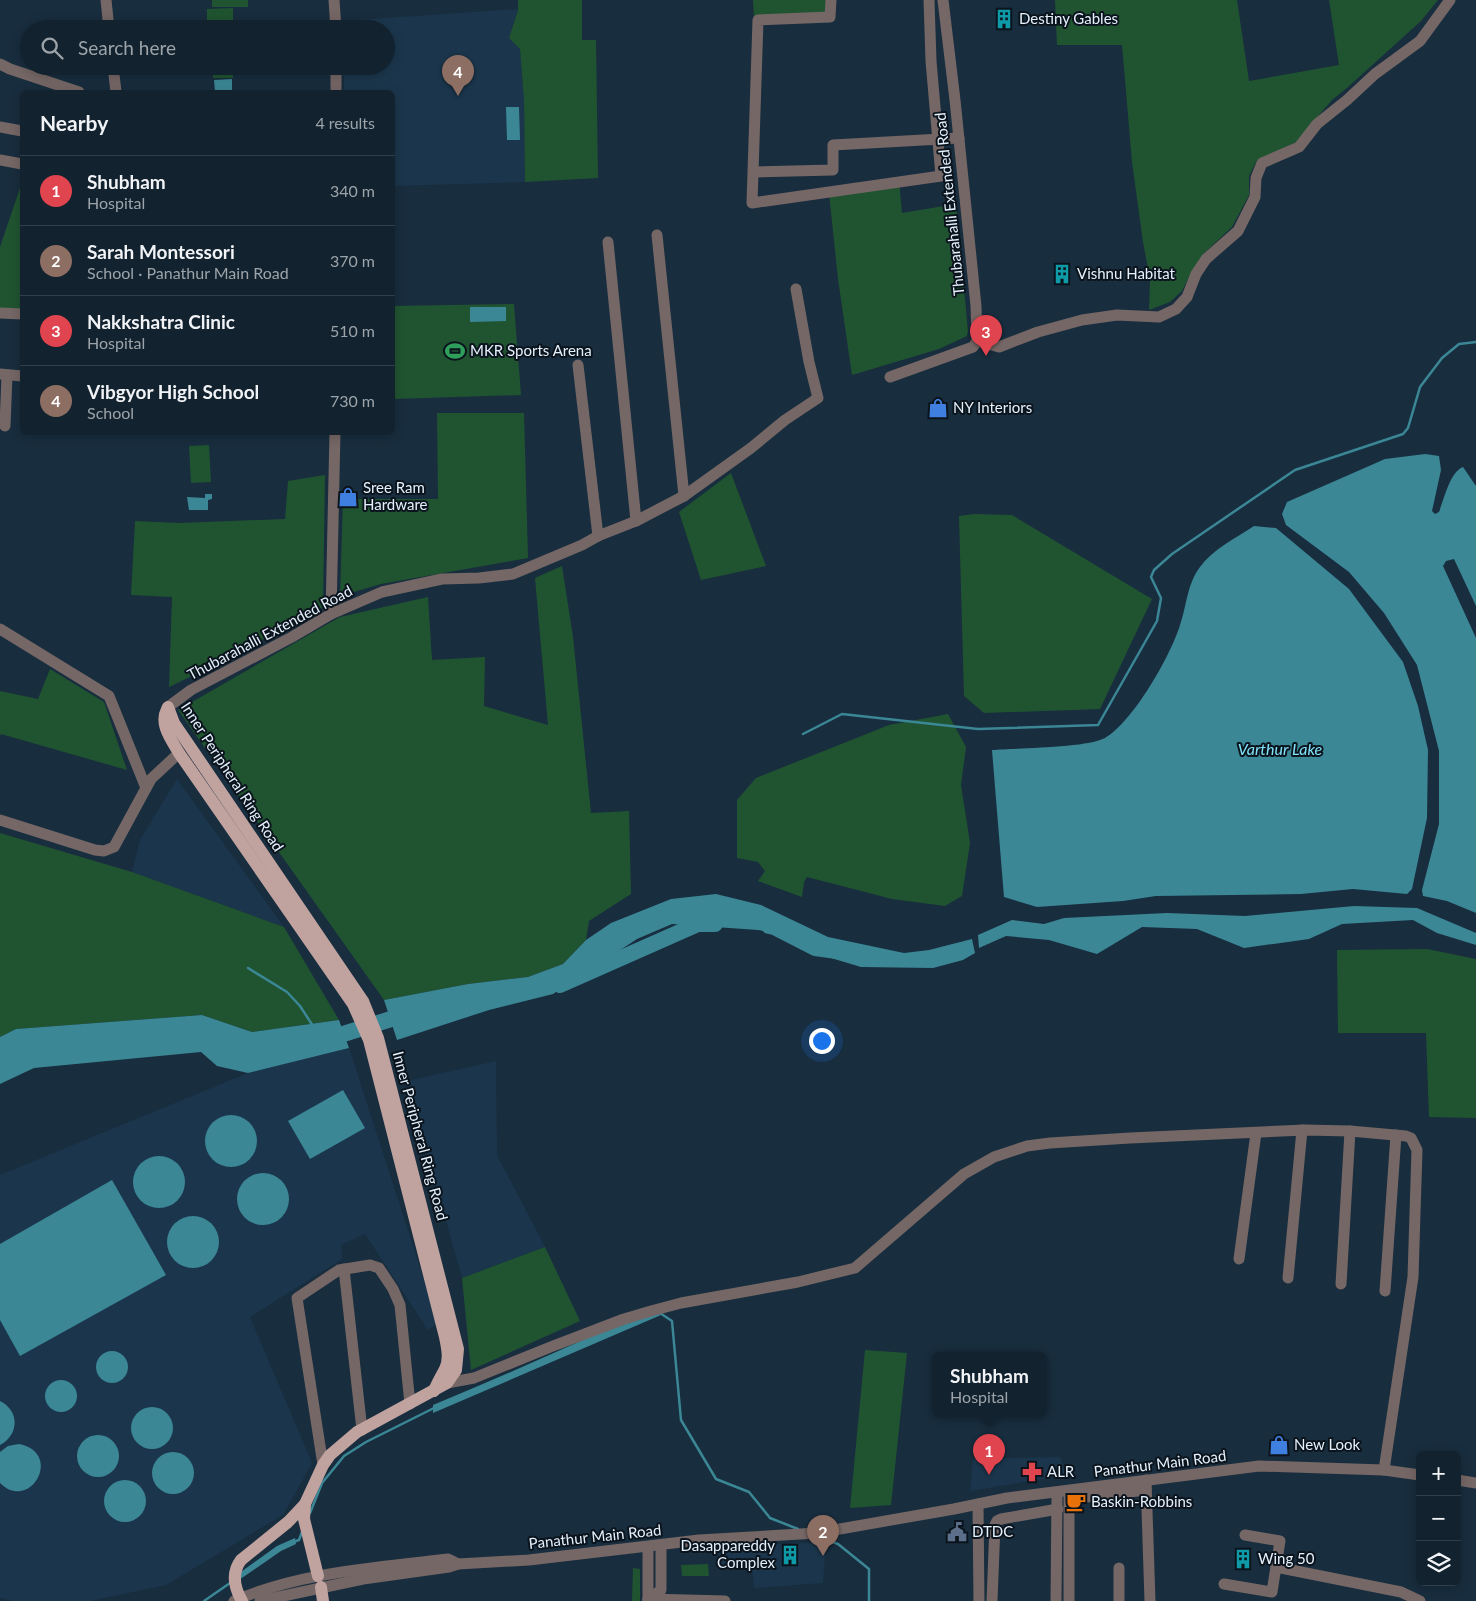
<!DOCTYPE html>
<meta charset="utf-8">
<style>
body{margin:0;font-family:Lato,sans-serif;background:#1b2a36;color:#f1f3f6}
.controls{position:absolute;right:15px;bottom:15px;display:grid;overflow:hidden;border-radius:8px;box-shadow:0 2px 12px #0003}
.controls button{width:45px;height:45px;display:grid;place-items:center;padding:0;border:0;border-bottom:1px solid #313f4a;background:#12222e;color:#f1f3f6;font:25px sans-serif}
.you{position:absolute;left:821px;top:1040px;width:18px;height:18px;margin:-12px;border:4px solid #fff;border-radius:50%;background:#1a73e8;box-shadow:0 0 0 8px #1a73e833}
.badge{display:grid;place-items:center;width:32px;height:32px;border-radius:50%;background:#bca0f2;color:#fff;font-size:16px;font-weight:700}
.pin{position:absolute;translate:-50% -41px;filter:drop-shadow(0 1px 2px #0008)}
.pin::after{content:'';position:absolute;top:26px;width:18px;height:15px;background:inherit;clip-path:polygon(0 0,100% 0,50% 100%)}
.popup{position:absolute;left:932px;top:1352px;width:115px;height:65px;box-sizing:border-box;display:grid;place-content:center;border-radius:8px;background:#12222e;filter:drop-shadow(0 1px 4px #0005);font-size:16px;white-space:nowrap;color:#9ca4aa}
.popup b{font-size:19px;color:#f1f3f6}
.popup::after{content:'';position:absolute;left:50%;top:100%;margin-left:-10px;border:10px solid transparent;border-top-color:#12222e}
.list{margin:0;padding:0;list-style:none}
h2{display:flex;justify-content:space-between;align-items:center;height:65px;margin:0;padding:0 20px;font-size:21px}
h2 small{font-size:16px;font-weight:400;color:#9ca4aa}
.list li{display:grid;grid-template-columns:32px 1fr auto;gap:15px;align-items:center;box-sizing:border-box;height:70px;padding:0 20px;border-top:1px solid #313f4a}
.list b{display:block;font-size:19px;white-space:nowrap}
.list p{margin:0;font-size:16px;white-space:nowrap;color:#9ca4aa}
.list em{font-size:16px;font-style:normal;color:#9ca4aa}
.icon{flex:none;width:28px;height:28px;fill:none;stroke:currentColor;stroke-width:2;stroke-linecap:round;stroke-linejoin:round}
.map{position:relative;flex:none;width:1476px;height:1601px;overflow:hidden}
.search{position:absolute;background:#12222e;box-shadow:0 2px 12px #0003;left:20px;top:20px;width:375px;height:55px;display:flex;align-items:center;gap:12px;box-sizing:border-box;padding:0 18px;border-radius:28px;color:#9ca4aa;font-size:19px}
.panel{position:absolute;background:#12222e;box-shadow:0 2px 12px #0003;left:20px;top:90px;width:375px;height:345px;border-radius:8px}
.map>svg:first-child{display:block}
.built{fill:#1b364c}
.green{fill:#205431}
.water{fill:#3b8796}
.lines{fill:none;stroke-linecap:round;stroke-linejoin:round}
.stream{stroke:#3b8796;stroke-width:2.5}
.river{stroke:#3b8796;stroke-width:16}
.minor{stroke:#756765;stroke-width:11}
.major{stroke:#c0a29f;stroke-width:12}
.labels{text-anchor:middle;stroke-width:4;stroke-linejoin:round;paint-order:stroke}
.poi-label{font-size:15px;fill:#e4f1fd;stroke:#0b141c;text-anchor:start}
.street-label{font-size:15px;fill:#e4f1fd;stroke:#0b141c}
.water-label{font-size:16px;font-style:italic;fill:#81e1f6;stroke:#0b141c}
</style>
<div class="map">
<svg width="1476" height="1601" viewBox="0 0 1476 1601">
<rect width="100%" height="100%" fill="#182d3e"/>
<!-- built -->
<g class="built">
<polygon points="518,9 509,38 520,49 524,100 525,182 393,186 392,92 344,92 344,66 386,66 386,29 343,29 343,21"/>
<polygon points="177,779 284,927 132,872 140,840"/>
<polygon points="349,1048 438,1323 428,1330 365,1234 341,1245 342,1259 250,1317 312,1463 283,1515 166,1585 90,1601 14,1601 0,1598 0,1175 248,1073"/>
<polygon points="496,1061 497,1155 545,1247 462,1278 407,1081"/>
<polygon points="1060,1457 1066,1475 970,1491 973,1459"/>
<polygon points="826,1542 823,1583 754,1588 752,1567 719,1566 719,1547"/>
</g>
<!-- green -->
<g class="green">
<rect x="212" y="0" width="36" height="7"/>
<polygon points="518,0 582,0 582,40 596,40 598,178 525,182 524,100 520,49 509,38 518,10"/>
<polygon points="753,0 827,0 828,12 754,18"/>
<polygon points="1055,0 1237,0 1249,81 1339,65 1329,0 1438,0 1421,21 1348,87 1332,100 1295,143 1257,160 1249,176 1249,195 1232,227 1203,254 1191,273 1182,291 1170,302 1149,310 1150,279 1143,242 1132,162 1122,45 1057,45"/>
<polygon points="233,8 233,29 207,29 207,9"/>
<rect x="213" y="66" width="20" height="12"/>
<polygon points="899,181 902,213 956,204 968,331 967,336 939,349 852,375 838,279 829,193"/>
<polygon points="21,185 22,185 22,318 0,317 0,247"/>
<polygon points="514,304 521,395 393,399 392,306"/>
<polygon points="437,413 524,413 528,558 381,584 340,596 343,499 438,499"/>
<polygon points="209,445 211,482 191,483 189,446"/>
<polygon points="731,473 766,566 701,580 679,512"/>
<polygon points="325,475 323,607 223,661 169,687 172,597 131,595 135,521 179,523 285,519 288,481"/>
<polygon points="974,514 1012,515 1152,599 1100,709 984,713 964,696 959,516"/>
<polygon points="562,566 573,637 591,813 629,811 631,894 589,921 586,940 563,964 528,977 468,984 384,1000 178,710 340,617 428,597 432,660 485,657 484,706 548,725 535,578"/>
<polygon points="50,669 104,702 127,770 1,734 0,736 0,691 38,699"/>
<polygon points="948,714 966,747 961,785 970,843 962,896 945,906 892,899 807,877 804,882 802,897 758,881 765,871 758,862 737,858 737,800 756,778 889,725"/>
<polygon points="0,833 132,872 284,927 339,1020 252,1032 202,1015 16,1029 0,1037"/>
<polygon points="1427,949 1476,959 1476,1118 1429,1117 1426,1033 1338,1033 1337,950"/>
<polygon points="545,1247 580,1321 471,1370 462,1278"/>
<polygon points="865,1350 907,1353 891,1505 850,1508"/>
<polygon points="708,1564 709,1576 682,1576 681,1565"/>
<polygon points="633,1568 640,1569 640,1601 632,1601"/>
</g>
<!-- water -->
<g class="water">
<polygon points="232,79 232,90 225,90 225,92 215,92 214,80"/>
<polygon points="506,107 519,107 520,140 507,140"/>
<polygon points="470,307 506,307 506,321 470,322"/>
<path d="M1425,454L1439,456L1441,470L1432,511L1435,514L1439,512C1444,499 1450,472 1463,467L1476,486V606L1454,559L1446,561L1443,566L1476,638V913L1447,901L1423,896L1422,890L1439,824V751L1417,665L1384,613L1349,572L1286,525L1282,514L1287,502L1385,459Z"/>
<polygon points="205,494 212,494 212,499 208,500 208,510 189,510 187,497 205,498"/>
<path d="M1254,526L1276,528L1349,589L1403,662L1418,706L1428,750L1427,818L1412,889L1407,894L1353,889L1301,894L1156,896L1123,901L1037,907L1004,897L992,750C1016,748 1087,748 1105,738C1133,722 1171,655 1180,625C1187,605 1187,584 1200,567C1213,549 1236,538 1254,526Z"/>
<polygon points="716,894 761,905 828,937 904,953 929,950 972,939 975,953 963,960 933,968 861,967 831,958 797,936 758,930 672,924 637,939 553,994 489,1010 397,1040 384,1000 468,984 528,977 563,964 586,940 611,923 671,899"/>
<polygon points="1354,906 1417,908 1476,933 1476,945 1437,933 1413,920 1342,924 1309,939 1244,948 1197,929 1142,927 1097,954 1049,940 1006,936 979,948 978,935 1012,920 1044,924 1064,918 1167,913 1245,916"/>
<polygon points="202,1015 252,1032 339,1020 349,1048 248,1073 217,1066 201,1052 34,1068 0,1084 0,1037 16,1029"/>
<polygon points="343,1090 365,1128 310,1159 288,1121"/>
<circle cx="231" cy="1141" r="26"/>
<circle cx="159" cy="1182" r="26"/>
<circle cx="263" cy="1199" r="26"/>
<polygon points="112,1180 166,1275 20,1356 0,1320 0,1244"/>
<circle cx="193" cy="1242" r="26"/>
<path d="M660,1307L661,1315L433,1413V1405C509,1374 583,1339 660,1307Z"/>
<circle cx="112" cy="1367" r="16"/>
<circle cx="61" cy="1396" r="16"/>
<path d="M0,1401C20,1411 19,1435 0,1445Z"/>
<circle cx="152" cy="1428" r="21"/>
<circle cx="98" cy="1456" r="21"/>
<path d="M19,1444C64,1453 30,1513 0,1483V1452L8,1446Z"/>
<circle cx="173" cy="1473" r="21"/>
<circle cx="125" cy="1501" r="21"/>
<polygon points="295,1538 296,1544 281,1551 239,1580 238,1574 277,1546"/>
</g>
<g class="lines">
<!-- stream -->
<g class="stream">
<polyline points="803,734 842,714 978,729 1098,725 1157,621 1161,598 1151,577 1154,570 1172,554 1295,470 1403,434 1408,428 1420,387 1442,358 1459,344 1476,342"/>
<polyline points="248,968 287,992 300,1006 313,1026"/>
<polyline points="660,1313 672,1321 681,1420 716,1479 749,1492 770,1518 798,1529"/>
<polyline points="310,1513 322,1483 344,1456 366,1442 436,1407"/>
<polyline points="820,1537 838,1544 869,1569 869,1601"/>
<polyline points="293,1542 299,1540 302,1532"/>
<polyline points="204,1601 230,1583"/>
</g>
<!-- river -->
<g class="river">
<polyline points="769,926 774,927 815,948 837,951"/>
<polyline points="560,985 698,924 715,924"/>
<polyline points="324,1040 391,1019 411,1016"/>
</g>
<!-- minor -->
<g class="minor">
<polyline points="106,0 109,29"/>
<polyline points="334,0 336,29"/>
<polyline points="831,0 830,17 758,20 752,203 941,176 931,61 929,0"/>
<polyline points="0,64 10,69 79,92"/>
<polyline points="113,66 116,92"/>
<polyline points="336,66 336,92"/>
<polyline points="0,127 22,131"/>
<polyline points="0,160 22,164"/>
<polyline points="754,172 833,170 833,145 959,138"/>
<polyline points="657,235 684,496"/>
<polyline points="608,242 636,521"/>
<polyline points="0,313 22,314"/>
<polyline points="977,341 999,347 1038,332 1082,320 1117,315 1159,317 1176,309 1187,297 1196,274 1206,259 1238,231 1255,197 1256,178 1262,163 1299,147 1317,124 1347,100 1375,74 1420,41 1450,0"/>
<polyline points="578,365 598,536"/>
<polyline points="0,374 22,376"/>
<polyline points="890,377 973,347 977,341 976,306 955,100 943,0"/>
<polyline points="5,426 7,375"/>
<polyline points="331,614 335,432"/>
<polyline points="0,629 109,696 146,788"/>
<polyline points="168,707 191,690 292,637 331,614 382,592 442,579 479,578 513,574 582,545 598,536 636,521 684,496 751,448 785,420 818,398 809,362 796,289"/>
<polyline points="0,820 95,850 104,851 114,847 151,779 179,753"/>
<polyline points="1239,1259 1256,1133"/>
<polyline points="344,1269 362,1430"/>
<polyline points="1288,1278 1302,1130"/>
<polyline points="1341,1284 1350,1131"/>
<polyline points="1385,1291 1396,1135"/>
<polyline points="447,1383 474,1378 553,1346 624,1319 651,1311 681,1303 798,1282 855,1268 964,1174 994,1157 1027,1146 1050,1143 1130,1138 1305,1130 1350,1131 1406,1136 1411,1138 1417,1150 1413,1277 1384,1470"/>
<polyline points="323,1465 297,1298 339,1270 370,1265 379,1268 393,1289 400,1305 410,1404"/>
<polyline points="1146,1480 1150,1601"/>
<polyline points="1457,1480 1476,1483"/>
<polyline points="1069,1492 1069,1601"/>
<polyline points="1070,1499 1146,1490"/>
<polyline points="978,1504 979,1601"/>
<polyline points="1276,1567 1401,1592 1420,1601"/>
<polyline points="1119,1568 1119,1601"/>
<polyline points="1224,1584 1272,1592 1280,1541 1245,1535"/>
<polyline points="648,1599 725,1601"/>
<polyline points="648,1599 661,1590 661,1545"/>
<path d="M234,1601C301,1572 376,1568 448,1559L458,1564"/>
<polyline points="260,1601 363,1579 449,1567 458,1564 529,1560 699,1540 817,1533 954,1509 1007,1498 1259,1466 1384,1470 1420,1475"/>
<polyline points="648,1601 648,1547"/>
<polyline points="992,1601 995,1525 997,1521 1001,1519 1058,1509"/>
<polyline points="1056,1601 1057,1492"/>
</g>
<!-- major -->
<g class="major">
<polyline points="168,707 174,723 363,1001 378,1038 458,1349 456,1370 447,1383 357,1432 330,1455 323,1465 305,1504 304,1519 318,1576"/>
<path d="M167,709C159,724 171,739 179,753L353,1004L369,1040L445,1337C447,1347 450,1359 445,1369C441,1377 437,1383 434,1391"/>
<polyline points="321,1587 323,1601"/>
<path d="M242,1601C234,1587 231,1573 241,1560L288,1522L305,1504"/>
</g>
</g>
<!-- icons -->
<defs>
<symbol id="building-bare" viewBox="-9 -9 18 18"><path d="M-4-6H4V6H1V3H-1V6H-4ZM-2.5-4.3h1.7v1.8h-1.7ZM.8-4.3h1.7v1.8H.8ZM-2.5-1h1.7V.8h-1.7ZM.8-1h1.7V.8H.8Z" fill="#0f9aa8" stroke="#0b141c" stroke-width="2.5" paint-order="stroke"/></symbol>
<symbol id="stadium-bare" viewBox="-9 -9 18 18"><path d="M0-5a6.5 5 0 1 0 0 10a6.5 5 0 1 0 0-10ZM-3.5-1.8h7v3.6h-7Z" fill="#2e9e5b" stroke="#0b141c" stroke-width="2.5" paint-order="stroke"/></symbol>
<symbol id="shop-bare" viewBox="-9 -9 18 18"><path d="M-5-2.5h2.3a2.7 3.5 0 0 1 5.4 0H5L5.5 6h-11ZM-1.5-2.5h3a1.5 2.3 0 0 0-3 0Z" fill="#3f7fe0" stroke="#0b141c" stroke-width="2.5" paint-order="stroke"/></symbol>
<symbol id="pharmacy-bare" viewBox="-9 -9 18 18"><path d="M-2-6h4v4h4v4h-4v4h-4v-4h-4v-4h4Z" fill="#e0444e" stroke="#0b141c" stroke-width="2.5" paint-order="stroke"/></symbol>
<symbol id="cafe-bare" viewBox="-9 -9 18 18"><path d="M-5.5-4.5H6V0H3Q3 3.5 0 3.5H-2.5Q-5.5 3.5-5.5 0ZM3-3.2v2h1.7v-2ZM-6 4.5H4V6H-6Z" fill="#e8710a" stroke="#0b141c" stroke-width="2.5" paint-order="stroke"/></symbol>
<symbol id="civic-bare" viewBox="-9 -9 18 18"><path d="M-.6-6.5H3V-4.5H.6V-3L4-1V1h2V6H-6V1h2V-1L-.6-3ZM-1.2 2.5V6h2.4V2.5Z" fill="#5c6f8a" stroke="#0b141c" stroke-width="2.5" paint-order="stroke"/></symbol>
</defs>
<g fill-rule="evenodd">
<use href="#building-bare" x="990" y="5" width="28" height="28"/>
<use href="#building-bare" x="1048" y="260" width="28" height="28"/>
<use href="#stadium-bare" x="441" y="337" width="28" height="28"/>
<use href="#shop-bare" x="924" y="394" width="28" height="28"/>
<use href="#shop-bare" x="334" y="483" width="28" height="28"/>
<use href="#shop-bare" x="1265" y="1431" width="28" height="28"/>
<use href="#pharmacy-bare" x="1018" y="1458" width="28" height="28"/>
<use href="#cafe-bare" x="1062" y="1488" width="28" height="28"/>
<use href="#civic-bare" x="943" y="1518" width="28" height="28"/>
<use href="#building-bare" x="776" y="1541" width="28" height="28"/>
<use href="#building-bare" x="1229" y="1545" width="28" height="28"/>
</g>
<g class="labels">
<!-- poi labels -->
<g class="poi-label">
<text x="1019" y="24">Destiny Gables</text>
<text x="1077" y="279">Vishnu Habitat</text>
<text x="470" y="356">MKR Sports Arena</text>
<text x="953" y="413">NY Interiors</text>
<text x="363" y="493">Sree Ram<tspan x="363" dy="17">Hardware</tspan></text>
<text x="1294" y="1450">New Look</text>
<text x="1047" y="1477">ALR</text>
<text x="1091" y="1507">Baskin-Robbins</text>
<text x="972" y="1537">DTDC</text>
<text x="775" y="1551" text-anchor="end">Dasappareddy<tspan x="775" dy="17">Complex</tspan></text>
<text x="1258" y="1564">Wing 50</text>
</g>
<!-- street labels -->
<g class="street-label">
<text transform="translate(950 204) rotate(-96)" y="5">Thubarahalli Extended Road</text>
<text transform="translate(270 633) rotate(-28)" y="5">Thubarahalli Extended Road</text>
<text transform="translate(232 777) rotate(57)" y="5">Inner Peripheral Ring Road</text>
<text transform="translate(420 1136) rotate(75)" y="5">Inner Peripheral Ring Road</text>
<text transform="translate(1160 1464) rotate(-7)" y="5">Panathur Main Road</text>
<text transform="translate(595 1537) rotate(-6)" y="5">Panathur Main Road</text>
</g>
<!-- water labels -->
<g class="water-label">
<text x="1280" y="755">Varthur Lake</text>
</g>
</g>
</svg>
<div class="controls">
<button>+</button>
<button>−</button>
<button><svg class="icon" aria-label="layers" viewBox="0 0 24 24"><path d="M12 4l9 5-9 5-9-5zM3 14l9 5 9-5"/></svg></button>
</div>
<div class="you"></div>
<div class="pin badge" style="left:989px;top:1475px;background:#e0444e">1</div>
<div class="popup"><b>Shubham</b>Hospital</div>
<div class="pin badge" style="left:823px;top:1556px;background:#8d6e63">2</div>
<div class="pin badge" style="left:986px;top:356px;background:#e0444e">3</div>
<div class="pin badge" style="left:458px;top:96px;background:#8d6e63">4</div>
<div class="search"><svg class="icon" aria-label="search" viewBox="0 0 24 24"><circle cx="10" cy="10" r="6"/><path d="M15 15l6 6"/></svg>Search here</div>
<section class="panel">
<h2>Nearby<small>4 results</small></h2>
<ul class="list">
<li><span class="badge" style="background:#e0444e">1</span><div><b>Shubham</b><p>Hospital</p></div><em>340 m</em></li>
<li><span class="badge" style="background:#8d6e63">2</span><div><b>Sarah Montessori</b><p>School · Panathur Main Road</p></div><em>370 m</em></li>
<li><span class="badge" style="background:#e0444e">3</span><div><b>Nakkshatra Clinic</b><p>Hospital</p></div><em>510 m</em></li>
<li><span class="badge" style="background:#8d6e63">4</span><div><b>Vibgyor High School</b><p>School</p></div><em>730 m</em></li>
</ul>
</section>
</div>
